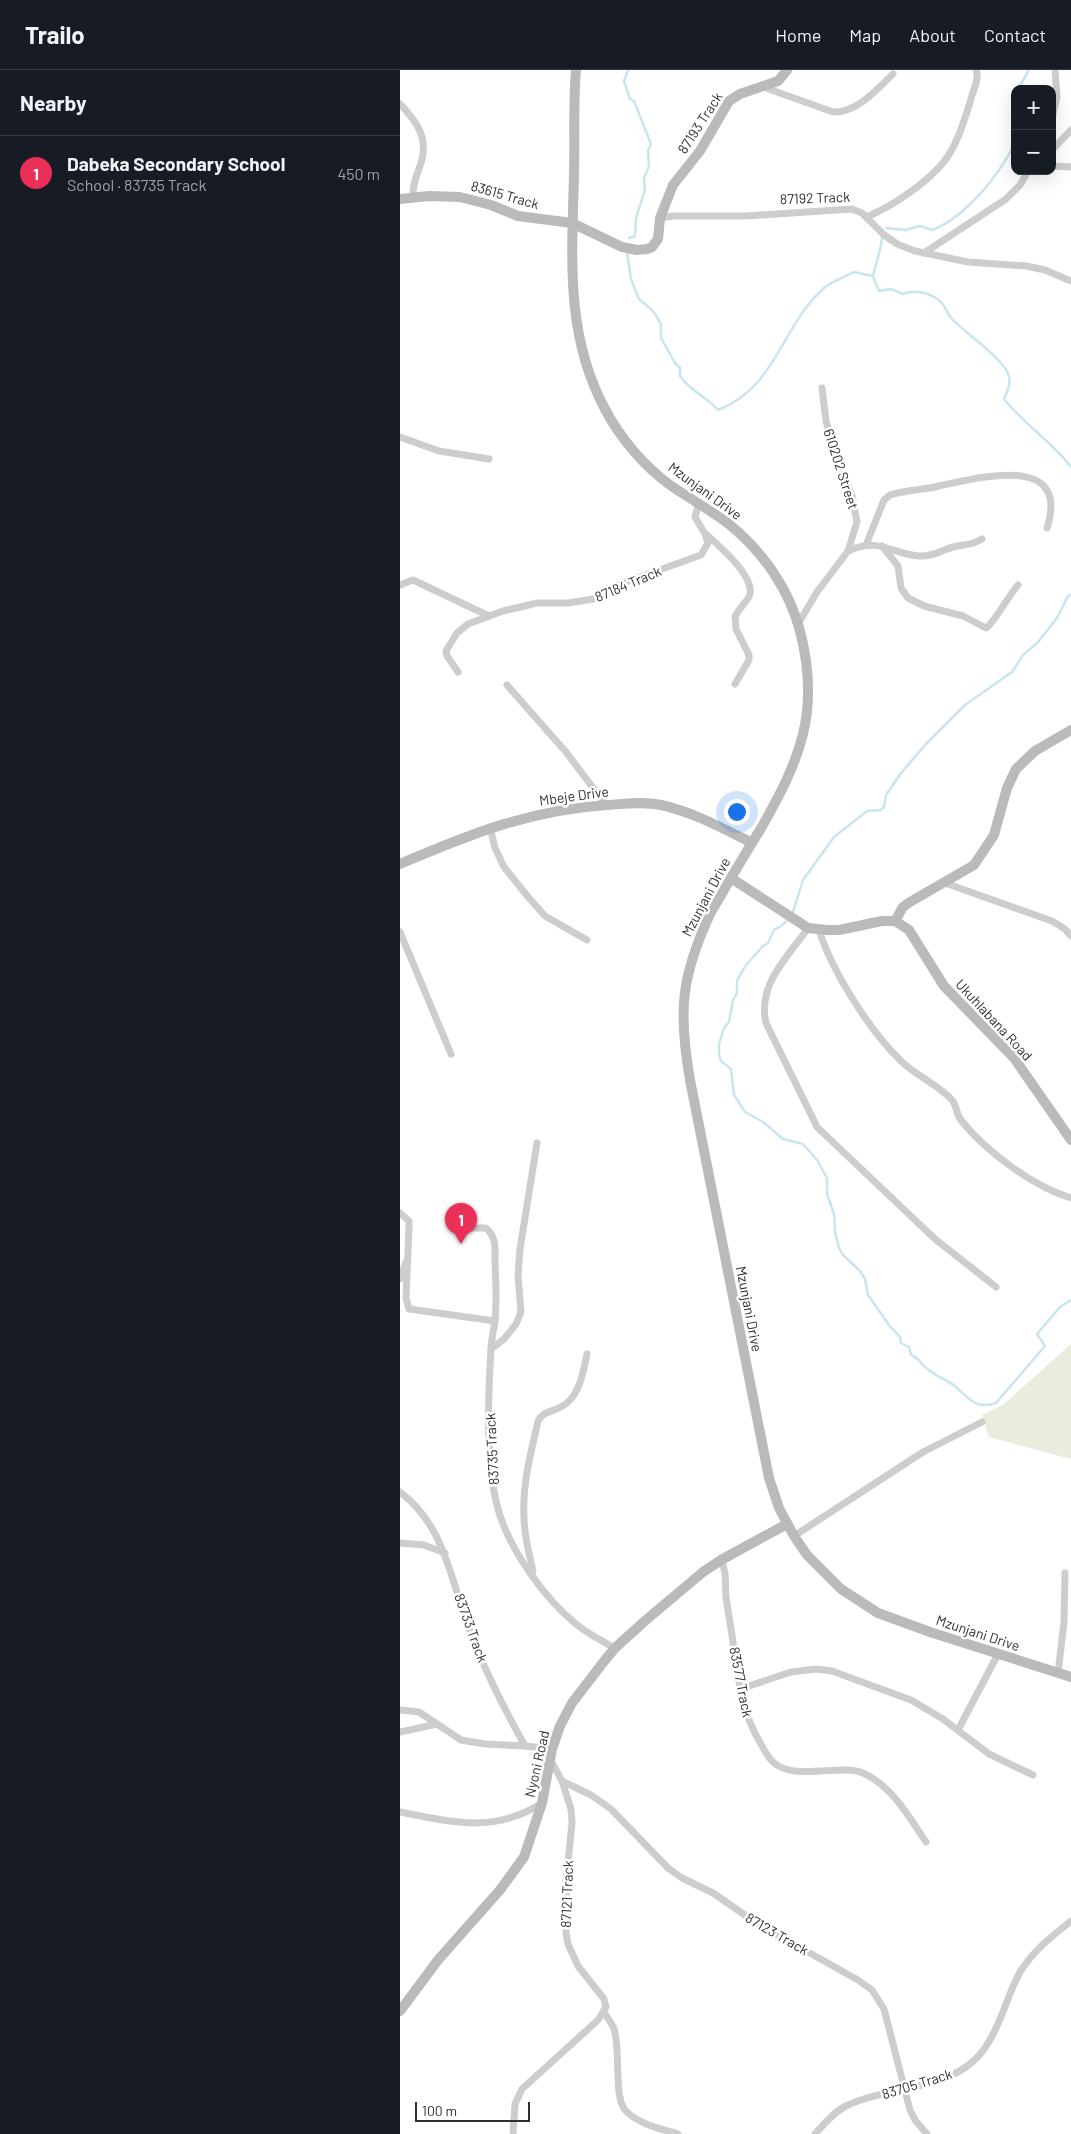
<!DOCTYPE html>
<meta charset="utf-8">
<style>
body{margin:0;font-family:Barlow,sans-serif;background:#242831;color:#f1f3f6}
.controls{position:absolute;right:15px;top:15px;display:grid;overflow:hidden;border-radius:10px;box-shadow:0 5px 20px #0002}
.controls button{width:45px;height:45px;display:grid;place-items:center;padding:0;border:0;border-bottom:1px solid #363941;background:#171b24;color:#f1f3f6;font:25px sans-serif}
.scale{position:absolute;left:15px;bottom:12px;width:115px;box-sizing:border-box;padding-left:5px;border:2px solid #303030;border-top:0;font-size:14px;line-height:18px;white-space:nowrap;color:#303030;-webkit-text-stroke:4px #fff;paint-order:stroke}
.you{position:absolute;left:336px;top:741px;width:18px;height:18px;margin:-12px;border:4px solid #fff;border-radius:50%;background:#1a73e8;box-shadow:0 0 0 8px #1a73e833}
.badge{display:grid;place-items:center;width:32px;height:32px;border-radius:50%;background:#ea2f59;color:#fff;font-size:16px;font-weight:700}
.pin{position:absolute;translate:-50% -41px;filter:drop-shadow(0 1px 2px #0008)}
.pin::after{content:'';position:absolute;top:26px;width:18px;height:15px;background:inherit;clip-path:polygon(0 0,100% 0,50% 100%)}
.list{margin:0;padding:0;list-style:none}
h2{display:flex;justify-content:space-between;align-items:center;height:65px;margin:0;padding:0 20px;font-size:21px}
h2 small{font-size:16px;font-weight:400;color:#9ea1a6}
.list li{display:grid;grid-template-columns:32px 1fr auto;gap:15px;align-items:center;box-sizing:border-box;height:75px;padding:0 20px;border-top:1px solid #363941}
.list b{display:block;font-size:19px;white-space:nowrap}
.list p{margin:0;font-size:16px;white-space:nowrap;color:#9ea1a6}
.list em{font-size:16px;font-style:normal;color:#9ea1a6}
.map{position:relative;flex:none;width:671px;height:2064px;overflow:hidden}
header{display:flex;align-items:center;gap:30px;box-sizing:border-box;height:70px;padding:0 25px;background:#171b24;border-bottom:1px solid #363941}
header strong{font-size:24px}
nav{display:flex;gap:28px;margin-inline-start:auto;font-size:18px}
main{display:flex}
aside{flex:1;background:#171b24}
.map>svg:first-child{display:block}
.green{fill:#e8edde}
.lines{fill:none;stroke-linecap:round;stroke-linejoin:round}
.stream{stroke:#c9e5ed;stroke-width:2.5}
.street{stroke:#cdcdcd;stroke-width:7}
.secondary{stroke:#bababa;stroke-width:10}
.labels{text-anchor:middle;stroke-width:5;stroke-linejoin:round;paint-order:stroke}
.street-label{font-size:14px;fill:#303030;stroke:#fff}
</style>
<header>
<strong>Trailo</strong>
<nav><a>Home</a><a>Map</a><a>About</a><a>Contact</a></nav>
</header>
<main>
<aside>
<h2>Nearby<small></small></h2>
<ul class="list">
<li><span class="badge">1</span><div><b>Dabeka Secondary School</b><p>School · 83735 Track</p></div><em>450 m</em></li>
</ul>
</aside>
<div class="map">
<svg width="671" height="2064" viewBox="0 0 671 2064">
<rect width="100%" height="100%" fill="#fff"/>
<!-- green -->
<polygon class="green" points="671,1274 671,1389 589,1367 582,1345 604,1334"/>
<g class="lines">
<!-- stream -->
<g class="stream">
<polyline points="228,0 224,11 230,29 234,31 251,74 248,81 249,96 244,108 245,120 236,148 235,166 229,168"/>
<polyline points="618,19 629,0"/>
<path d="M486,158L505,160L520,156L532,160C565,148 600,104 615,73"/>
<path d="M227,183L231,209L239,229L253,241L261,254V268L275,293L280,298V306C290,321 307,327 318,340C377,317 381,256 424,218C432,211 445,207 454,202L473,206L479,221L491,219L503,224C514,220 526,222 536,228C546,233 545,242 552,249C564,262 606,290 609,307C611,314 607,322 604,329C624,354 652,372 671,397"/>
<path d="M473,206C476,192 481,181 482,167"/>
<polyline points="392,845 403,810 434,767 467,741 481,740 484,737 486,725 501,703 526,674 565,635 612,602 623,585 638,572 657,548 668,526 671,525"/>
<path d="M389,849L381,856L374,860L368,873L363,876L346,895L337,911V923L333,930L329,952L324,958L319,974V984L321,991L331,999L334,1025L345,1042L363,1052L383,1069L403,1074L417,1090L427,1108V1124L434,1144L435,1161L439,1178L443,1185L460,1201L465,1209L468,1225L489,1255L500,1267L501,1273L509,1277L511,1285C519,1288 520,1293 526,1298C533,1304 544,1309 552,1314C567,1325 574,1341 596,1333L645,1276L637,1264L660,1237L671,1230"/>
</g>
<!-- street -->
<g class="street">
<path d="M363,17L433,42C457,43 477,19 493,4"/>
<path d="M0,34C16,51 29,67 21,93C17,105 12,115 13,127"/>
<polyline points="652,49 657,27 655,0"/>
<polyline points="652,80 671,60"/>
<polyline points="652,96 671,97"/>
<path d="M466,147C492,137 533,109 548,86C559,69 565,48 571,29C573,20 580,8 576,0"/>
<polyline points="260,148 273,146 346,146 452,139 462,143 484,165 497,174 515,181 568,192 626,196 645,200 671,211"/>
<polyline points="524,183 606,129 620,115 628,101"/>
<polyline points="0,367 39,381 89,389"/>
<path d="M306,464C318,475 354,505 350,524C348,532 338,538 335,547L336,559L349,585V590L335,614"/>
<path d="M466,475L484,430L490,425C506,420 523,420 539,416C578,408 671,382 647,458"/>
<path d="M482,476L498,496L501,518L508,528L524,536L563,546L586,558C595,552 608,526 618,515"/>
<path d="M448,481C481,467 488,483 519,486C534,487 543,479 557,476C569,474 571,475 582,469"/>
<polyline points="0,515 13,510 89,546"/>
<polyline points="398,554 417,522 448,481 457,452 452,426 436,385 426,351 422,318"/>
<polyline points="58,602 47,586 46,581 57,563 68,554 103,541 137,533 168,533 193,529 215,516 301,485 308,473 305,464 295,447 299,432"/>
<polyline points="107,615 166,682 206,735"/>
<polyline points="90,757 95,778 104,797 129,828 145,846 187,870"/>
<polyline points="545,813 652,851 665,859 671,866"/>
<path d="M408,858C388,887 357,914 366,953L417,1057L535,1169L596,1217"/>
<path d="M419,860C432,901 469,960 501,991C516,1006 538,1014 552,1030C557,1036 556,1044 561,1050C586,1082 633,1116 671,1128"/>
<polyline points="0,862 51,984"/>
<polyline points="0,1143 9,1151 9,1158 6,1228 9,1239 95,1251"/>
<path d="M65,1158H86C97,1167 95,1180 95,1193C96,1212 97,1231 95,1250C94,1260 91,1270 91,1280C88,1325 86,1396 98,1439C109,1479 144,1528 176,1554C188,1564 202,1571 215,1578"/>
<polyline points="0,1209 6,1192"/>
<polyline points="91,1279 104,1269 116,1254 121,1242 118,1205 120,1179 137,1073"/>
<path d="M0,1422C47,1457 51,1515 72,1566C86,1604 105,1640 125,1676L152,1679"/>
<polyline points="394,1466 523,1382 582,1352"/>
<polyline points="0,1473 24,1475 45,1483"/>
<path d="M321,1490C327,1502 325,1514 326,1527C328,1542 331,1557 333,1572C338,1608 341,1642 361,1674C364,1680 368,1687 373,1692C394,1712 441,1693 463,1703C492,1716 509,1747 526,1772"/>
<path d="M133,1501C129,1484 124,1465 124,1447C122,1414 131,1383 138,1351C143,1341 152,1342 161,1337C180,1327 183,1302 187,1284"/>
<polyline points="658,1603 664,1552 665,1503"/>
<polyline points="340,1619 391,1602 416,1599 432,1601 511,1630 543,1649 589,1684 633,1705"/>
<polyline points="0,1640 19,1642 61,1670 85,1674 125,1676"/>
<polyline points="558,1660 598,1584"/>
<polyline points="0,1662 37,1654"/>
<polyline points="162,1711 191,1725 211,1739 268,1798 282,1808 313,1823 358,1854 458,1910 472,1920 484,1939 510,2040 515,2050 527,2064"/>
<path d="M0,1742C52,1752 94,1764 142,1733"/>
<path d="M204,1942C207,1948 212,1953 214,1959C221,1979 213,2029 226,2041C238,2054 262,2059 278,2064"/>
<polyline points="113,2064 115,2034 122,2019 198,1950 206,1937 204,1929 178,1896 168,1874 166,1863 166,1812 172,1753 171,1739 162,1711 150,1689"/>
<path d="M415,2064C424,2054 434,2042 446,2036C484,2018 531,2021 566,1997C597,1976 603,1933 620,1902C633,1881 652,1866 671,1851"/>
</g>
<!-- secondary -->
<g class="secondary">
<path d="M176,0C173,35 175,70 174,105C172,187 165,265 205,339C220,368 244,396 270,415C290,429 311,440 330,455C363,482 389,519 400,561C421,642 400,690 360,760C343,787 327,815 311,842C281,906 278,941 290,1010L369,1408L379,1438L394,1466L407,1485L441,1519L478,1543L530,1562L671,1607"/>
<polyline points="0,129 29,126 60,127 91,135 118,146 172,153 222,177 237,180 247,179 252,177 258,169 260,148 273,115 300,81 329,31 340,24 378,11 387,0"/>
<path d="M0,794C70,764 130,740 207,735C225,734 243,731 261,735C293,742 322,758 352,773"/>
<polyline points="331,808 408,858 427,860 439,860 482,851 495,851 509,860 544,916 614,988 671,1070"/>
<polyline points="495,851 503,837 510,832 574,795 594,765 607,718 616,699 635,681 671,660"/>
<polyline points="0,1941 38,1890 100,1820 124,1787 142,1733 152,1679 160,1656 172,1633 205,1590 215,1578 246,1550 303,1502 321,1490 387,1454"/>
</g>
</g>
<g class="labels">
<!-- street labels -->
<g class="street-label">
<text transform="translate(300 53) rotate(-57)" y="5">87193 Track</text>
<text transform="translate(105 125) rotate(16)" y="5">83615 Track</text>
<text transform="translate(415 128) rotate(-2)" y="5">87192 Track</text>
<text transform="translate(441 399) rotate(72)" y="5">610202 Street</text>
<text transform="translate(305 421) rotate(36)" y="5">Mzunjani Drive</text>
<text transform="translate(228 514) rotate(-23)" y="5">87184 Track</text>
<text transform="translate(174 726) rotate(-8)" y="5">Mbeje Drive</text>
<text transform="translate(306 827) rotate(-62)" y="5">Mzunjani Drive</text>
<text transform="translate(594 950) rotate(47)" y="5">Ukuhlabana Road</text>
<text transform="translate(349 1239) rotate(79)" y="5">Mzunjani Drive</text>
<text transform="translate(92 1379) rotate(-93)" y="5">83735 Track</text>
<text transform="translate(71 1558) rotate(70)" y="5">83733 Track</text>
<text transform="translate(578 1563) rotate(18)" y="5">Mzunjani Drive</text>
<text transform="translate(341 1612) rotate(79)" y="5">83577 Track</text>
<text transform="translate(137 1694) rotate(-77)" y="5">Nyoni Road</text>
<text transform="translate(167 1824) rotate(-88)" y="5">87121 Track</text>
<text transform="translate(377 1864) rotate(30)" y="5">87123 Track</text>
<text transform="translate(517 2014) rotate(-17)" y="5">83705 Track</text>
</g>
</g>
</svg>
<div class="controls">
<button>+</button>
<button>−</button>
</div>
<div class="scale">100 m</div>
<div class="you"></div>
<div class="pin badge" style="left:61px;top:1174px">1</div>
</div>
</main>
